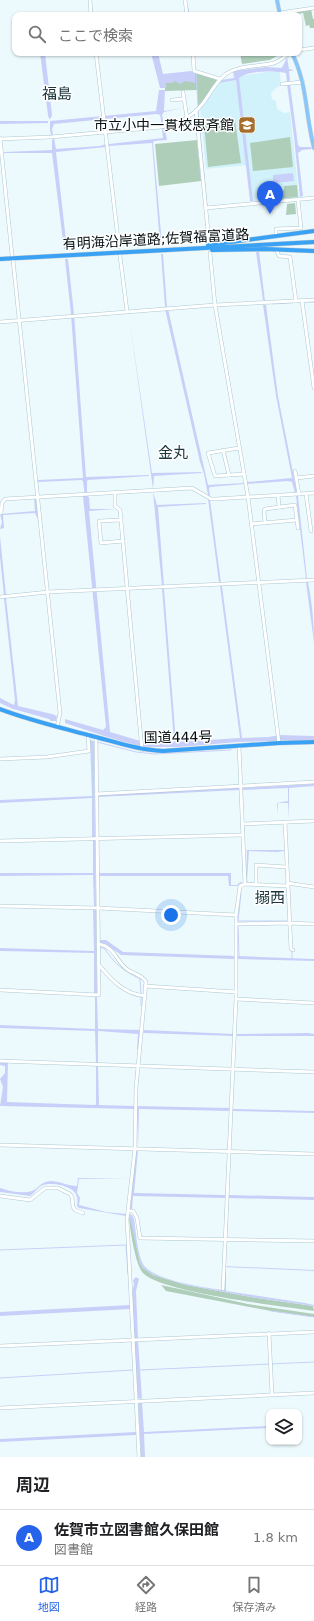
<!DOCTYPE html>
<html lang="ja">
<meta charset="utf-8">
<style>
body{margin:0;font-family:"DejaVu Sans","Noto Sans JP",sans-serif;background:#f6f6f6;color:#202124}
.controls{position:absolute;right:12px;bottom:12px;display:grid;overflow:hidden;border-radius:8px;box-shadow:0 1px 3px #0004}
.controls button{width:36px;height:36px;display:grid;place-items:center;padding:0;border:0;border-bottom:1px solid #e0e0e0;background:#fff;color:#202124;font:20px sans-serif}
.you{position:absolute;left:171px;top:915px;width:14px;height:14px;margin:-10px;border:3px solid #fff;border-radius:50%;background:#1a73e8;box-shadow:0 0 0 6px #1a73e833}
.badge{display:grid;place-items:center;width:26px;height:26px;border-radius:50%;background:#2563eb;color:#fff;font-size:13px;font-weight:700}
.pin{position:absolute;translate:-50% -33px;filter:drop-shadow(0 1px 2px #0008)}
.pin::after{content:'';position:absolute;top:21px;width:14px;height:12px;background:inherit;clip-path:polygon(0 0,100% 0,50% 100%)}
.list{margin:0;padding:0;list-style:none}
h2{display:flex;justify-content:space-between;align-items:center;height:52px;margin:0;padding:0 16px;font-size:17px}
h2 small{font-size:13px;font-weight:400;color:#757577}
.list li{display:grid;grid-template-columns:26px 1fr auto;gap:12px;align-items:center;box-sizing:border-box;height:56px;padding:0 16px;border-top:1px solid #e0e0e0}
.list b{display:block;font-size:15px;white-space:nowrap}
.list p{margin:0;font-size:13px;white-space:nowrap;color:#757577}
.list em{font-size:13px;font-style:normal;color:#757577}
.icon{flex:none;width:22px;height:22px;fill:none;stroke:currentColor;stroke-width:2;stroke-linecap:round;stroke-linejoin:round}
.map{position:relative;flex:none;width:314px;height:1457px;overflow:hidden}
.search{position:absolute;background:#fff;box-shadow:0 1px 3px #0004;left:12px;right:12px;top:12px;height:44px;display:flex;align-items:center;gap:10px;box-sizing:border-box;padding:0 14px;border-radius:8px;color:#757577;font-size:15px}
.sheet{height:108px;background:#fff}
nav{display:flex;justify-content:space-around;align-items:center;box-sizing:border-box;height:56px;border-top:1px solid #e0e0e0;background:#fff;font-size:11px;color:#757577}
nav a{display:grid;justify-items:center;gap:2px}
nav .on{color:#2563eb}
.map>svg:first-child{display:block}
.built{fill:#d2f2fb}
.green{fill:#afceba}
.water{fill:#c8d0f9}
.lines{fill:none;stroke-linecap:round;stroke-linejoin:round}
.stream{stroke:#c8d0f9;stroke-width:1}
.minor-casing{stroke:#aac8d1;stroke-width:4}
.major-casing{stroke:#d2d4d4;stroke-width:4.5}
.highway-casing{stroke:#d2d4d4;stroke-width:5}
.minor{stroke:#fff;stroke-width:3}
.major{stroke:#88c7f9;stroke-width:3.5}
.highway{stroke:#39a2f5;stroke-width:4}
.labels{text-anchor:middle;stroke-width:3;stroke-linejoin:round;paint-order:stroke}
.poi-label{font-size:14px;fill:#050e11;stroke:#fff;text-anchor:end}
.street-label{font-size:14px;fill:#050e11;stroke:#fff}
.neighbourhood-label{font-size:15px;fill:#1c363d;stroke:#fff}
</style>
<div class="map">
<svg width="314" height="1457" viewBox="0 0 314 1457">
<rect width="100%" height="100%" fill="#edfafd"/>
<!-- built -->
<polygon class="built" points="265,72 280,72 281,86 277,87 271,93 272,99 276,101 277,109 284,113 290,112 299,197 253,201 248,165 206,169 200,109 205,103 218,83 236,80 242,76"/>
<!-- green -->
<g class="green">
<polygon points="311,9 313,19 314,19 314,28 310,28 309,25 306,26 303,13 293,15 281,14"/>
<polygon points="240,53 282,53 270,60 242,64"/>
<polygon points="198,72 217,80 202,102 198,106 197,90 165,91 165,76"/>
<polygon points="235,120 241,163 208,167 204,124"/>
<polygon points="290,137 293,167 253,171 250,143"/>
<polygon points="197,140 201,181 159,186 155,144"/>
<polygon points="297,185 298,197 278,199 277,194 281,191 284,190 284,186"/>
<polygon points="295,203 296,214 286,215 287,204"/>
<path d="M129,1217L131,1219L140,1263L143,1268L153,1275L186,1285L251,1297L313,1306L314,1311C282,1306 162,1293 143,1273C135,1264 130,1229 129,1217Z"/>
<polygon points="161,1285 248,1304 314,1314 314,1317 271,1311 166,1291"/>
</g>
<!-- water -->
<g class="water">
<polygon points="40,53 45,53 52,115 51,118 49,119 48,115"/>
<polygon points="151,53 158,53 163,74 191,71 195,73 195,83 185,81 180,84 175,81 172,83 166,83 166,88 160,88"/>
<path d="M287,57L289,69L293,70L292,71H289L290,81L287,82L286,73C273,71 249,70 239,78L253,201H250L236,80L219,83L221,80L234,78L233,71L267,67L281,68L283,66Z"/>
<polygon points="287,84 290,84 298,145 300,147 311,147 312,149 302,150 298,153 303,196 300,197 294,137"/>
<polygon points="159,90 165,90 164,111 183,108 164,112 162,115 164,125 162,126 160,115 157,114 54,124 52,129 53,135 51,135 50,130 50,121 156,111"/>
<polygon points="0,121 48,121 48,123 0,124"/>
<polygon points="163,128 165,129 167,140 154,141 153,143 162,244 160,245 152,143 109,146 109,144 163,138 162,130"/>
<polygon points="54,138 56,149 100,146 106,144 106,147 56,152 67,249 64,249 52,153 4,153 4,152 52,150 52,140"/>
<polygon points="293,173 294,181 273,183 273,175"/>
<polygon points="259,251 265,301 263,300 256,252"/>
<polygon points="161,254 163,254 167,307 165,307"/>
<polygon points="65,259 68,259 74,314 86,477 149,475 149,476 88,480 87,481 87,496 89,497 90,509 116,509 89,511 110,732 144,742 174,742 162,589 164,589 176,742 240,738 220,586 222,586 242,738 269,737 279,735 314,736 314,740 280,740 277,739 277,741 238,742 179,747 148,747 135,745 104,736 65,723 65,719 103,730 106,727 83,496 85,496 83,482 82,480 38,482 38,480 83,478 71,314"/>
<polygon points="263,305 266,305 278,396 297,493 295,493 292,482 288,481 247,484 247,482 292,478 276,396"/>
<polygon points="165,309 168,309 208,485 244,483 245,484 210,487 209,488 210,496 208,495 204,474 200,462"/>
<polygon points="129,316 152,473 201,472 202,473 154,476 153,489"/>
<polygon points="153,492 157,505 206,503 206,504 158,507 164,586 162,586"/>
<polygon points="296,496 298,496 307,579 306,579"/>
<polygon points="34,497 36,497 38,520 35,513 3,515 4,528 0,529 2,522 0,514 35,511"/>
<polygon points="208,499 210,500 221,583 219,582"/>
<polygon points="0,536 6,595 4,596 0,557"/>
<path d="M306,582H308C312,602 314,622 314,643Z"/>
<polygon points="4,598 6,598 18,706 52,714 57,716 56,721 51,721 49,719 13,709 0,703 0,698 14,705 15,700"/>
<polygon points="90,740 94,741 95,838 92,838 92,798 0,803 0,800 92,796"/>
<polygon points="314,784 314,786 289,788 289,819 288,803 278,803 277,815 277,803 288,801 288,788 242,790 242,788"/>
<polygon points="240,788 240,790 98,797 98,795"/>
<polygon points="93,840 95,840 96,906 94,906 93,875 0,876 0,873 93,873"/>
<polygon points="247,850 284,850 284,851 277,852 249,851 247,880 248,882 255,883 247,883 246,880"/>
<polygon points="99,873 231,873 231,885 237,885 240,882 243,882 237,886 229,886 228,876 99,876"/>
<polygon points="93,909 96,909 97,994 94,994 94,953 0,951 0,948 94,951"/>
<polygon points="100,940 106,940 123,952 235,956 235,959 121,955 106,944 100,943"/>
<polygon points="238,956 314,959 314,961 238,959"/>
<polygon points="95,997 97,997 98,1029 141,1030 138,1049 137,1049 138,1034 98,1031 98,1063 96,1063 95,1031 0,1028 0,1025 95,1029"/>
<polygon points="144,1030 234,1034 234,1036 143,1033"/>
<polygon points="237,1034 308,1033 314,1034 314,1036 237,1036"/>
<polygon points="0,1063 8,1063 7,1102 95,1105 96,1104 96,1065 98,1065 99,1105 134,1106 134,1109 0,1106 3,1087 0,1079 5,1073 5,1066 0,1065"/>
<polygon points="137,1106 230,1108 230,1111 139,1109 138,1148"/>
<polygon points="233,1109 314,1111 314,1113 233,1111"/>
<polygon points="136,1151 138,1151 134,1193 225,1195 225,1198 133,1196 132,1210 130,1209"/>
<path d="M78,1178L129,1179H79L77,1193L80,1198L79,1205L106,1212L126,1214V1216L79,1208L77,1206C77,1204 78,1200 77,1197C75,1186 51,1181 41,1186C37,1188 34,1194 30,1196L0,1192V1188C9,1191 22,1194 32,1191C39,1188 40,1182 51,1181C58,1181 69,1186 77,1186Z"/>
<polygon points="228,1195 314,1197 314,1200 228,1198"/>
<path d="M129,1214L132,1215L134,1219C136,1231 137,1253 143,1264C152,1280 205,1288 223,1290L224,1270H226V1291L305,1303L314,1305V1306L251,1297L186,1285L153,1275L143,1268L140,1263Z"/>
<polygon points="224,1266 314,1270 314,1271 224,1267"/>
<polygon points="136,1277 139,1279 136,1291 138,1338 134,1338 132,1293 134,1284 133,1280"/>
<polygon points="130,1305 130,1309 0,1316 0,1312"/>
<polygon points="138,1340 142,1399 138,1398 134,1341"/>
<polygon points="138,1402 142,1402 144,1432 269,1426 269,1428 144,1434 145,1457 141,1457"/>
<polygon points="136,1432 136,1435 0,1442 0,1439"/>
</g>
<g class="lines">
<!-- stream -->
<g class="stream">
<polyline points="188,8 189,15"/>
<polyline points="196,73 198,106"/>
<polyline points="198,111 207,206"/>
<polyline points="305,302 314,302"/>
<polyline points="273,304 301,302"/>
<polyline points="97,742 136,752 154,754 231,750"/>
<polyline points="241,893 238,921 288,921"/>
<polyline points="238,925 239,956"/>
<path d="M100,948H104C116,965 121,969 140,979L141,993"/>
<polyline points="292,951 292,958"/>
<polyline points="141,1006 141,996"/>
<polyline points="0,1250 126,1245 128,1274"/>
<polyline points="271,1311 314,1317"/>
<polyline points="140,1370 314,1362"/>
<polyline points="0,1378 133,1370"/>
</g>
<defs>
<g id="minor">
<polyline points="90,0 91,15"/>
<polyline points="185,0 187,15"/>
<polyline points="279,13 314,8"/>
<polyline points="299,50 314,48"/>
<polyline points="96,53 119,247"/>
<polyline points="193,53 194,71 220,79"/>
<polyline points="282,84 303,82"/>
<polyline points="183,92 187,118"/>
<polyline points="172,100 183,99"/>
<polyline points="196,110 209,241"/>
<polyline points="180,122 198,122"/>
<polyline points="0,138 12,255"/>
<path d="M0,139L51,137L161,127C181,124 197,114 208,96C213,88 218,80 226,74C239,65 258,67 274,63C280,61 285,56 290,53"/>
<polyline points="206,208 314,198"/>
<polyline points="276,234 276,229 301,228 298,200"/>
<polyline points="277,251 279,256 290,257 296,301"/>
<polyline points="210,253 215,305 248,497 279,743"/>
<polyline points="120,256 127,311"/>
<polyline points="13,260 60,713 57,727"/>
<polyline points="302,301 314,388"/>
<polyline points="0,322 215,305 314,300"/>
<polyline points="239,448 208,453 215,476 244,474"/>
<polyline points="223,450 229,475"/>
<polyline points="295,471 299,494"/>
<polyline points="296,478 314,476"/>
<polyline points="115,493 115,506 120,510 142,750"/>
<polyline points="306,494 311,531"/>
<polyline points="278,495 279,507"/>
<polyline points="0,513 1,513 2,503 5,499 192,488 211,499 215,499 314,493"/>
<polyline points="121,520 99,521 101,543 123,541"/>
<polyline points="265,523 264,511 265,509 295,505 298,528"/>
<polyline points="251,524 297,520"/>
<polyline points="0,597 48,592 314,580"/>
<polyline points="239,746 245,884"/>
<polyline points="0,759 47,757 89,751 88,735"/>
<polyline points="96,794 314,782"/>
<polyline points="285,822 291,949 293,950"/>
<polyline points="243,824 314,821"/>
<polyline points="0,841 243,835"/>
<polyline points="287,883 314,887"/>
<polyline points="256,884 256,865 286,867"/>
<polyline points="287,886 245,884 240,886 236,915 236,999 314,1003"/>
<polyline points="0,906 98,908 236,915"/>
<polyline points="236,924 289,923 314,924"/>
<path d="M98,944C115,946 116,962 128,970C134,974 143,975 146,982L136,1088L135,1149L127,1219L139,1457"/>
<path d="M98,964C111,979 123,994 145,996"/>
<polyline points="145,986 236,992"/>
<polyline points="0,990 99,995 96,737"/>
<polyline points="0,1061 314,1072"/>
<polyline points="0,1145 314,1154"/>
<polyline points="0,1196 30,1200 45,1188 58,1188 70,1194 72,1197 73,1207 75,1210 83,1213"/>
<polyline points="128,1211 133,1211 137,1218 140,1238 314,1241"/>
<polyline points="223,1289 236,999"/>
<polyline points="269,1333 272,1394"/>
<polyline points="0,1346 314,1332"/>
<polyline points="0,1408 314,1393"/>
</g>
<g id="major">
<polyline points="277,0 280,15"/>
<path d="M292,53C308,86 305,114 314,148"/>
</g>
<g id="highway">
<polyline points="208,245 314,231"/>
<polyline points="212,250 265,249 314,251"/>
<polyline points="0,259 314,242"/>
<path d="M0,709C29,720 59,727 88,735C113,741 137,750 163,751L279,743L314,742"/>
</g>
</defs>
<!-- minor casing -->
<use href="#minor" class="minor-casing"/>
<!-- major casing -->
<use href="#major" class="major-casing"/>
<!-- highway casing -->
<use href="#highway" class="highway-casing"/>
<!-- minor -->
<use href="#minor" class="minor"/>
<!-- major -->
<use href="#major" class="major"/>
<!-- highway -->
<use href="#highway" class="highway"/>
</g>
<!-- icons -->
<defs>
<symbol id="school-square" viewBox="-11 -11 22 22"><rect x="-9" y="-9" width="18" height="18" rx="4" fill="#a46d29" stroke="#fff"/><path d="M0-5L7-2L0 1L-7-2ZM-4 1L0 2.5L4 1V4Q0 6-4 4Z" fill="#fff"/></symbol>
</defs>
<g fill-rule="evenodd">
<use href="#school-square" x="237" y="115" width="20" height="20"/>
</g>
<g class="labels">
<!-- poi labels -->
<g class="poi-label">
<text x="234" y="130">市立小中一貫校思斉館</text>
</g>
<!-- street labels -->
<g class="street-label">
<text transform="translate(156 239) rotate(-3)" y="5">有明海沿岸道路;佐賀福富道路</text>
<text transform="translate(178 737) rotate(-1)" y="5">国道444号</text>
</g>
<!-- neighbourhood labels -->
<g class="neighbourhood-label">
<text x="57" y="99">福島</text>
<text x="173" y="458">金丸</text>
<text x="270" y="903">搦西</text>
</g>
</g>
</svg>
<div class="controls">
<button><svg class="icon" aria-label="layers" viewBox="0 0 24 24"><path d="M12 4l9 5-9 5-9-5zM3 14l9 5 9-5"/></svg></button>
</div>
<div class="you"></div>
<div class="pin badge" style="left:270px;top:214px">A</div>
<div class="search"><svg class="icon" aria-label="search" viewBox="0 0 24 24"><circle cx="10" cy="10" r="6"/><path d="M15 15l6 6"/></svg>ここで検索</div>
</div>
<section class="sheet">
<h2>周辺<small></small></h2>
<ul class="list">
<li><span class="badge">A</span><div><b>佐賀市立図書館久保田館</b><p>図書館</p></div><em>1.8 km</em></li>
</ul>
</section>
<nav>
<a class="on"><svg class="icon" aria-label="map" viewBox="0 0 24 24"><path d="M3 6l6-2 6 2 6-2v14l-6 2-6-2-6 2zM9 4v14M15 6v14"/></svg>地図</a>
<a><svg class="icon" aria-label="directions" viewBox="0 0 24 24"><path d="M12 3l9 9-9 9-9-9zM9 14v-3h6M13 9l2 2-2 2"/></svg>経路</a>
<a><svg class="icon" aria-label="saved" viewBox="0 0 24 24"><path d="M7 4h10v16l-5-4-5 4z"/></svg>保存済み</a>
</nav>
